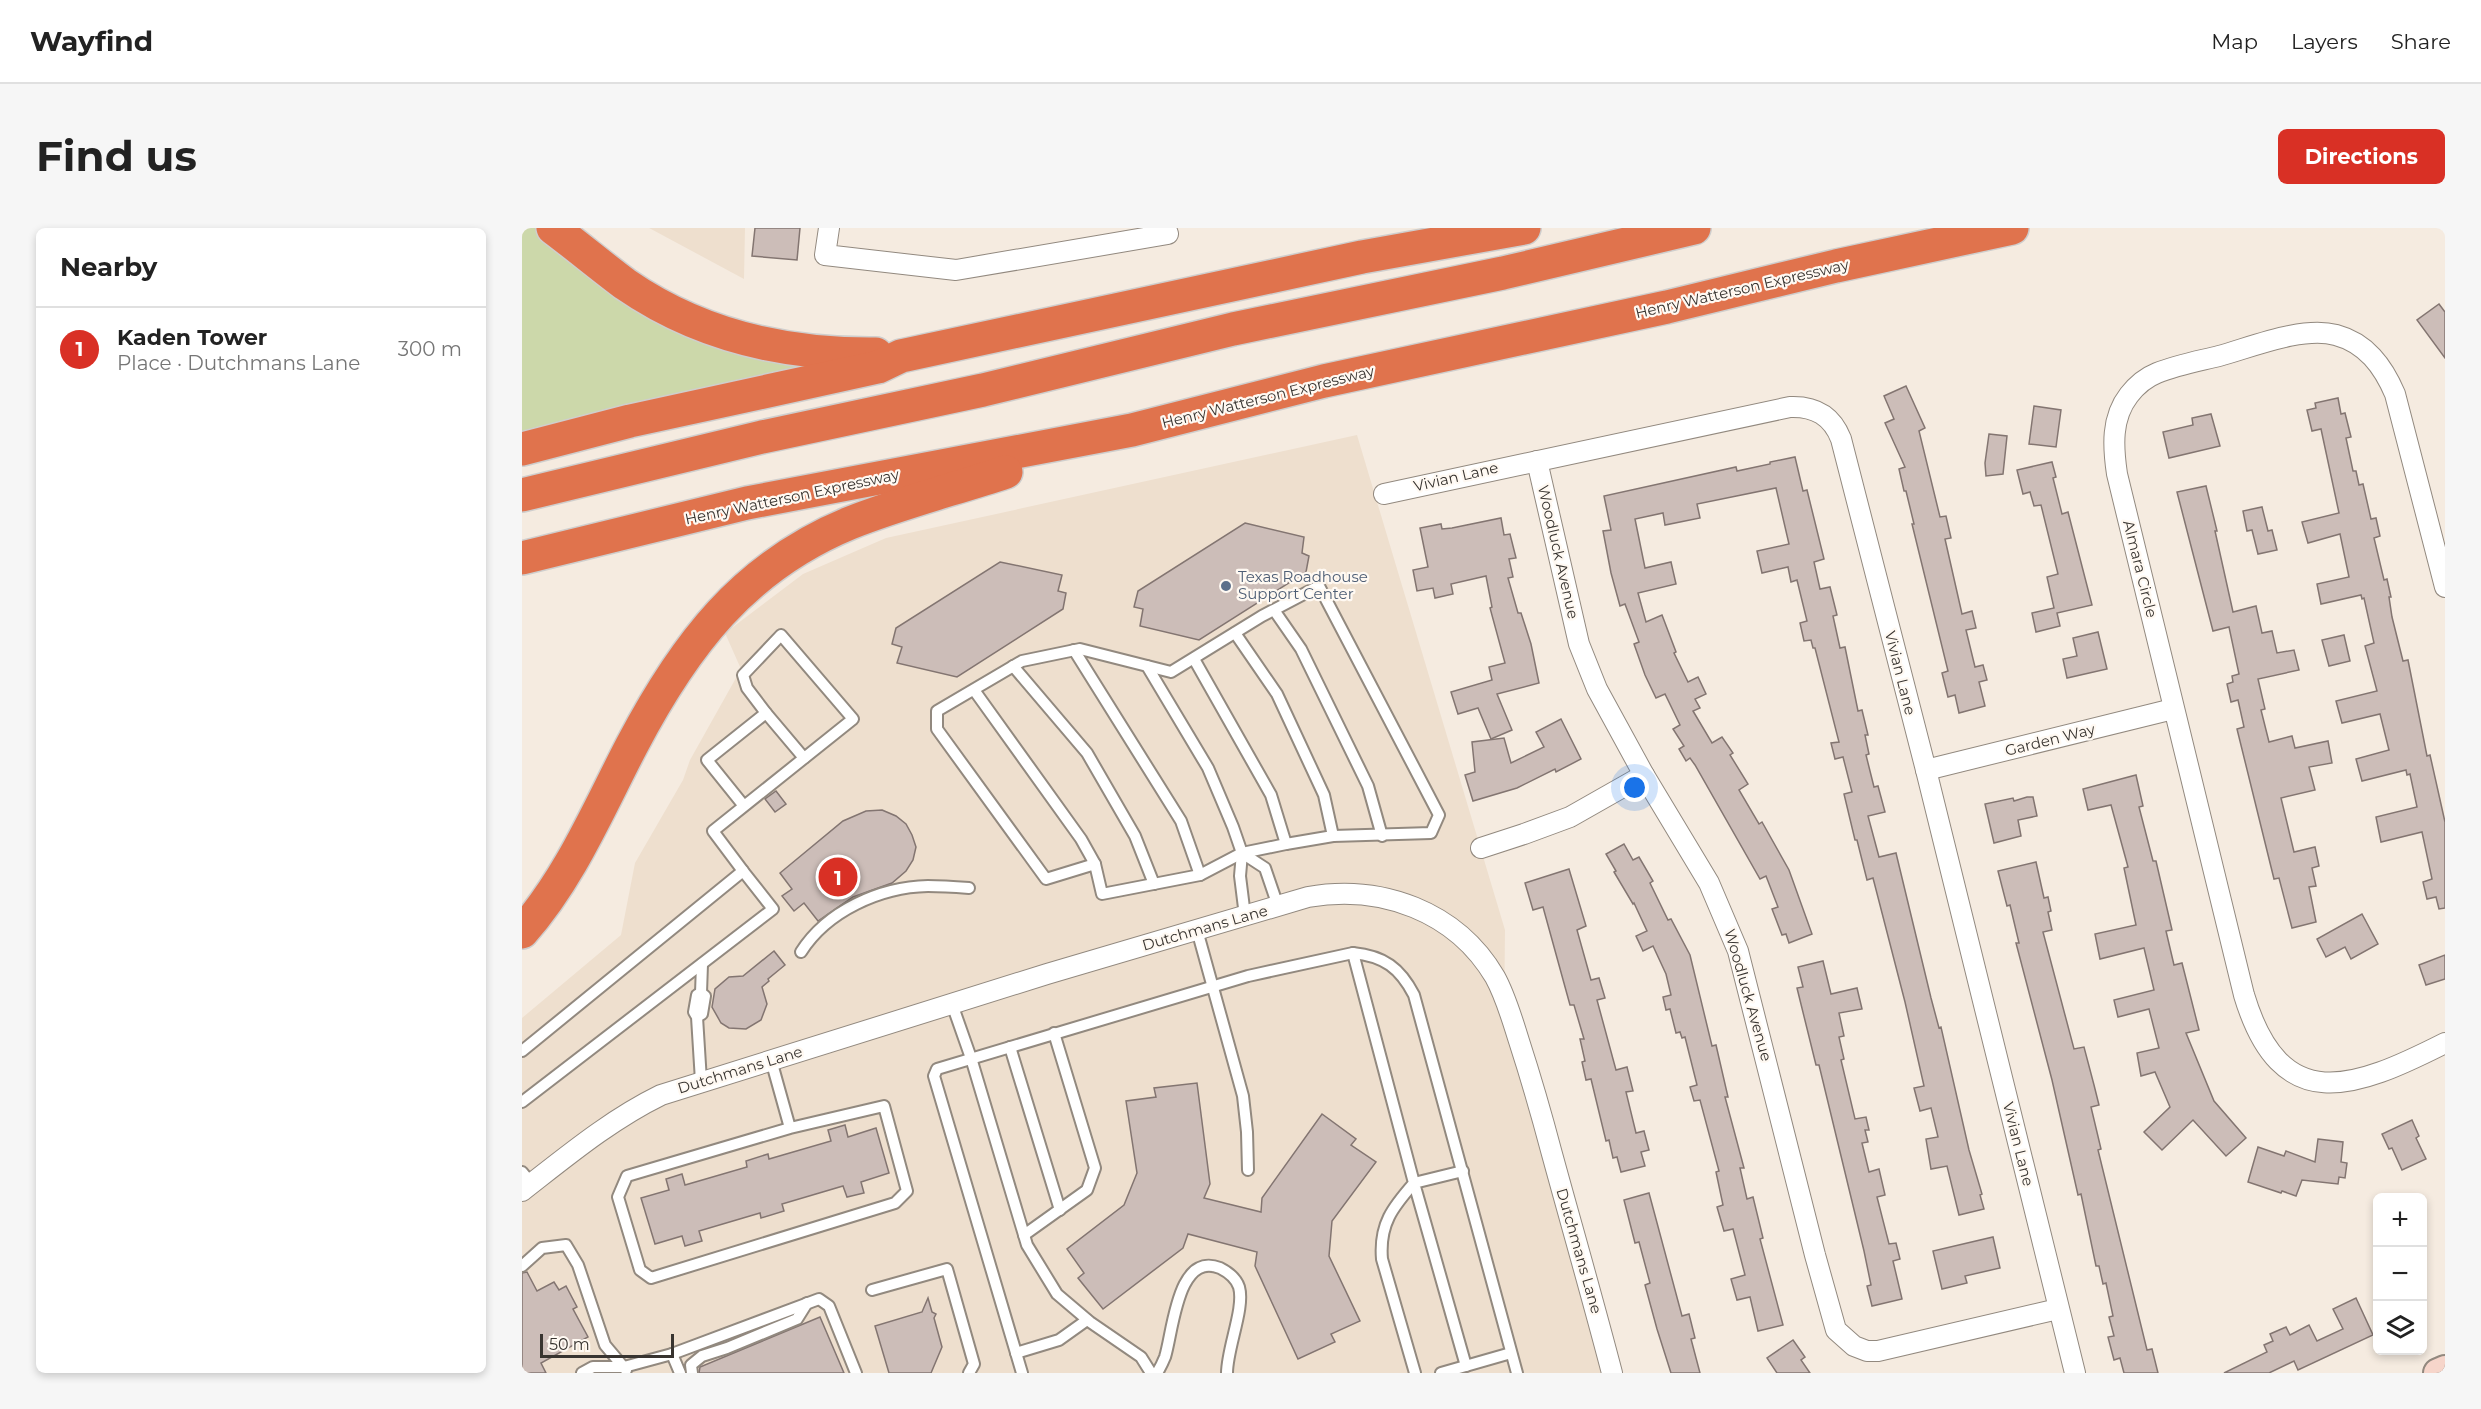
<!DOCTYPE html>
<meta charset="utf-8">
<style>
body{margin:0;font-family:Montserrat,sans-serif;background:#f6f6f6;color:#222}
.controls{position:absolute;right:18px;bottom:18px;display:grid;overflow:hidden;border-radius:9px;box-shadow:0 3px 9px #0003}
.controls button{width:54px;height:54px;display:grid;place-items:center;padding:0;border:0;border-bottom:2px solid #e0e0e0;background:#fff;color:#222;font:30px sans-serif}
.scale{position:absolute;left:18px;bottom:15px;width:134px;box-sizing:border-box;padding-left:6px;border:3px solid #383430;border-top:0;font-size:16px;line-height:21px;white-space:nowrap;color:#383430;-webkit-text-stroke:4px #fff9f2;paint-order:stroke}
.you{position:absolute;left:1113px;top:560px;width:21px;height:21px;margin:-15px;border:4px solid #fff;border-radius:50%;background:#1a73e8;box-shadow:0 0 0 9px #1a73e833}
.badge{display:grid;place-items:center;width:39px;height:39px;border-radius:50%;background:#d93025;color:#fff;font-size:20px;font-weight:700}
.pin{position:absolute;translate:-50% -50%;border:3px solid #fff;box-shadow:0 2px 6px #0006}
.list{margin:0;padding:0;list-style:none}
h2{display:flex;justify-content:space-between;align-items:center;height:78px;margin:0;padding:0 24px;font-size:26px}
h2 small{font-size:20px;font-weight:400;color:#767676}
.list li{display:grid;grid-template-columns:39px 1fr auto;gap:18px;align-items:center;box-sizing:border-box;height:84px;padding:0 24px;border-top:2px solid #e0e0e0}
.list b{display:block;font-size:22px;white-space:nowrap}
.list p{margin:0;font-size:20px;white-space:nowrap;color:#767676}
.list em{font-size:20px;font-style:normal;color:#767676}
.icon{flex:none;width:33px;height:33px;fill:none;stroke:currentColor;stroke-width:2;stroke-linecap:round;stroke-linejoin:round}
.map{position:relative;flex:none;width:1923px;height:1145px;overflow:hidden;border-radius:9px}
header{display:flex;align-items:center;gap:36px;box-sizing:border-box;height:84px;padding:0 30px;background:#fff;border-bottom:2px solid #e0e0e0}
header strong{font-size:28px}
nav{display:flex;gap:33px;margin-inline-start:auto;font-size:21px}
.intro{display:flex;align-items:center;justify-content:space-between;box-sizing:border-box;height:144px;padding:0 36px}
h1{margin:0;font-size:42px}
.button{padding:15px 27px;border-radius:9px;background:#d93025;color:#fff;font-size:21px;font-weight:700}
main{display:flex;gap:36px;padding:0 36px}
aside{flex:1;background:#fff;border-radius:9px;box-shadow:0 3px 9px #0003}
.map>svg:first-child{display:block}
.built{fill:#eedfce}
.green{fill:#ccd8aa}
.building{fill:#ccbdb8;stroke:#837571;stroke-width:1.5}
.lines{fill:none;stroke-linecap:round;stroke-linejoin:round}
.lane-casing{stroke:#92897f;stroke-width:14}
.street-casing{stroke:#92897f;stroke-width:22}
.secondary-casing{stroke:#92897f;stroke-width:32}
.highway-casing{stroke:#cfcecd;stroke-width:36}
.lane{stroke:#fff;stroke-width:10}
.street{stroke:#fff;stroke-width:20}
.secondary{stroke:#f6d5ca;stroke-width:28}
.highway{stroke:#e0734d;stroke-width:33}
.service-dot{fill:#5c6f8a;stroke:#fff9f2;stroke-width:2}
.labels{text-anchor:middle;stroke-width:4.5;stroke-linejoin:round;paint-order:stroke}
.street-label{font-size:15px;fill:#383430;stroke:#fff9f2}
.service-label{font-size:15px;fill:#4e5e75;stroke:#fff9f2;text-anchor:start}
</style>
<header>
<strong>Wayfind</strong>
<nav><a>Map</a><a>Layers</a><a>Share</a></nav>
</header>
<div class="intro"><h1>Find us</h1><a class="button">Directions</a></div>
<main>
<aside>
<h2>Nearby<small></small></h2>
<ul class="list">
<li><span class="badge">1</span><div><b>Kaden Tower</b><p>Place · Dutchmans Lane</p></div><em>300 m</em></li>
</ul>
</aside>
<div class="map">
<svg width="1923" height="1145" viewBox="0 0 1923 1145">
<rect width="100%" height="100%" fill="#f5ebe0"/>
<!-- built -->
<g class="built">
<polygon points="127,0 223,0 222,51 129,1"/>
<polygon points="835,207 983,702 982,796 1083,1145 0,1145 0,790 99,707 113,635 161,552 168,532 219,441 203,405 281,346 364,310"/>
</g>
<!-- green -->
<polygon class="green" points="0,0 14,0 86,54 292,138 0,209"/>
<!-- building -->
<g class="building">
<polygon points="233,0 278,0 275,32 230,28"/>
<polygon points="1917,76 1923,84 1923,130 1895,92"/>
<polygon points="1384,158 1403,200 1397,203 1418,289 1424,288 1429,310 1423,311 1440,386 1450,383 1454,400 1444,402 1453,439 1461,437 1465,452 1457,454 1463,478 1437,485 1433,467 1426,469 1420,445 1426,443 1390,296 1392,296 1384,263 1382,263 1377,241 1383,239 1363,195 1372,191 1362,168"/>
<polygon points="1816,170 1819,186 1823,185 1829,209 1824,210 1831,243 1834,243 1837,257 1841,256 1849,291 1854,290 1858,308 1852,310 1862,352 1865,351 1869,369 1867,369 1870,389 1881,433 1886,432 1905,528 1908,527 1923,594 1923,680 1917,681 1914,669 1905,671 1901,654 1910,651 1900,604 1859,614 1854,589 1895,579 1888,546 1885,547 1884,542 1840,553 1834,531 1867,522 1858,486 1820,495 1814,473 1855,463 1843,418 1852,415 1842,370 1840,371 1839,367 1799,376 1795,356 1827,349 1818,306 1786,315 1780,294 1817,285 1799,201 1790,203 1785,182 1794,180 1793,175"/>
<polygon points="1512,178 1539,182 1534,219 1507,216"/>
<polygon points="1689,186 1698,218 1647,230 1641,204 1671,197 1670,190"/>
<polygon points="1467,206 1485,208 1481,246 1464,248 1463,235"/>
<polygon points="1273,229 1281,263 1285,262 1302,331 1292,334 1298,361 1308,359 1315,387 1311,388 1318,420 1323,419 1336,483 1340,482 1346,507 1343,507 1347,526 1344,527 1352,559 1356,558 1363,584 1346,588 1357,629 1374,625 1409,770 1417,800 1419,799 1447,922 1460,966 1458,967 1462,981 1437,987 1425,938 1409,941 1404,911 1416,909 1409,880 1398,883 1392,860 1402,858 1383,774 1351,650 1345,652 1335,612 1333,612 1322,566 1330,564 1321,529 1313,531 1309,515 1317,514 1293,420 1291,420 1289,412 1282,413 1278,395 1285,393 1275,352 1269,354 1266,339 1240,345 1235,323 1267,316 1254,260 1175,276 1178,290 1143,297 1141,285 1113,291 1123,340 1149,334 1154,356 1116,365 1124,394 1140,387 1154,424 1152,425 1166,454 1176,449 1184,466 1173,471 1178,480 1171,483 1190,515 1200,509 1211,525 1208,527 1226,556 1217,562 1237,596 1240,594 1267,642 1290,706 1267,715 1264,706 1260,707 1250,681 1256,679 1244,648 1238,651 1173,537 1168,530 1164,533 1157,521 1162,518 1151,501 1158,497 1143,466 1134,470 1123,447 1112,416 1117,414 1103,376 1098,378 1089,345 1081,303 1089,302 1082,268 1214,239 1215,243 1248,236 1248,234"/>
<polygon points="1530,234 1534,249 1531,250 1540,286 1546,284 1570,377 1535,385 1538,398 1514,404 1510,385 1532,380 1525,349 1536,346 1519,277 1512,278 1508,264 1501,266 1495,242"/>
<polygon points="1684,258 1695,303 1693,303 1711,384 1734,378 1740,405 1750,403 1755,425 1772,422 1777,442 1736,451 1743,481 1739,482 1747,514 1770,508 1773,520 1806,513 1810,535 1787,539 1793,562 1759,570 1772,624 1793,619 1797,638 1790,640 1794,658 1787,659 1794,694 1770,700 1757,650 1752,651 1715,501 1722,499 1716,472 1709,474 1705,456 1711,454 1710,448 1717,446 1707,399 1691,403 1655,264"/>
<polygon points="1740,279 1746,303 1750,302 1755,322 1736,326 1730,302 1725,303 1721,283"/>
<polygon points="979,290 982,307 988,306 994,330 987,331 991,349 986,350 996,385 999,385 1009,416 1017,455 975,466 990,502 969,511 956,480 936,486 929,464 970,452 967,439 983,435 968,380 970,379 964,348 929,356 931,366 913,370 911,360 895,363 891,342 906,339 898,300 919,296 920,301 930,300"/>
<polygon points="723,295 782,309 780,325 787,328 784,344 677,412 618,398 621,381 612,379 616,363"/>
<polygon points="478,334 540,347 536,363 544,365 541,381 435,449 375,435 380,419 370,416 374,400"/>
<polygon points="1576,404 1585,441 1545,450 1541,431 1555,428 1551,410"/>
<polygon points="1822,407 1828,433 1807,438 1800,412"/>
<polygon points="1039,491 1059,531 1034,544 1033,541 995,560 951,573 943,547 953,544 950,514 982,510 989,535 1022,519 1014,504"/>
<polygon points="1614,547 1621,578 1617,579 1631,633 1634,633 1650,702 1644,703 1652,737 1660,735 1677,802 1664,805 1692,873 1724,910 1704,928 1671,892 1640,922 1622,904 1648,879 1633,844 1619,848 1615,825 1637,820 1627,781 1596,789 1592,772 1632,762 1622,720 1578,731 1573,706 1614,697 1602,640 1606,639 1589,577 1566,582 1561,561"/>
<polygon points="254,563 264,576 253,584 243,571"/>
<polygon points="1505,569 1511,569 1515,588 1496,592 1499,608 1472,615 1463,576 1491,570 1492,573"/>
<polygon points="360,582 374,588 384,596 390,607 394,619 391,632 384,643 370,655 331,669 296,693 282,675 272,683 260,668 270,661 258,645 321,593 344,583"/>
<polygon points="1102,616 1111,632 1117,629 1131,653 1128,655 1146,692 1149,691 1168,727 1190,818 1194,817 1206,869 1203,869 1222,940 1218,940 1225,971 1231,969 1241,1010 1238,1011 1261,1097 1236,1103 1228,1069 1215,1072 1209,1051 1223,1047 1211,1001 1202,1003 1195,979 1201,977 1194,944 1197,943 1178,872 1172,873 1168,859 1175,857 1163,809 1160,810 1158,804 1154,805 1148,781 1144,782 1141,769 1149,767 1144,746 1131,718 1121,723 1114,708 1125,703 1112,675 1111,676 1092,644 1094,643 1084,626"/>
<polygon points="1514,634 1522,670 1526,669 1529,683 1526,684 1530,702 1521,704 1552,821 1562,819 1572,857 1577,877 1569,879 1579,921 1576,922 1625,1122 1630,1121 1636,1145 1602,1145 1598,1130 1592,1132 1586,1109 1592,1108 1587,1089 1591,1088 1584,1055 1581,1056 1577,1038 1574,1038 1559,966 1556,967 1530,852 1494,715 1497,715 1488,677 1485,678 1476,643"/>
<polygon points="1047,641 1064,698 1055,702 1069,752 1077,750 1083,770 1075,772 1094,842 1105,839 1111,863 1104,864 1114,905 1122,903 1127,922 1119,924 1123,938 1099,944 1095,929 1091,930 1087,912 1084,913 1069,851 1064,852 1060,834 1063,833 1058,811 1062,811 1052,777 1048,777 1021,679 1011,682 1003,655"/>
<polygon points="1840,686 1856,716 1829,731 1823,719 1804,729 1795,711"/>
<polygon points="252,723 263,737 246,751 247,753 240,759 245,776 239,792 224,801 207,800 199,795 190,779 193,761 207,749 221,748"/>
<polygon points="1923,727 1923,751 1904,757 1897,737"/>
<polygon points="1301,733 1309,766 1335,760 1340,781 1317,785 1322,808 1317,809 1322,831 1319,832 1333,891 1344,889 1347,902 1343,902 1346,914 1340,915 1347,944 1357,941 1363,967 1355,969 1367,1016 1374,1015 1378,1031 1371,1033 1380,1071 1350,1078 1345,1058 1349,1057 1342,1023 1297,837 1294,837 1275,760 1281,759 1276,739"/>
<polygon points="675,855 688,956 682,970 739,984 740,970 800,886 834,911 829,917 854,934 810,993 807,1028 838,1093 809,1106 813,1114 776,1131 733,1038 735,1024 666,1006 661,1020 581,1081 556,1050 562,1045 545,1021 602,977 615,945 604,873 634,869 632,860"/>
<polygon points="1890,892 1897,908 1894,910 1904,931 1880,942 1870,920 1867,921 1860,906"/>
<polygon points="323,897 326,909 354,900 367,945 339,954 342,965 325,969 321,958 260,976 262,983 239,990 238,985 177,1003 180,1013 163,1018 160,1008 133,1016 119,970 147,962 144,951 160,946 163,957 225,939 224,933 246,926 247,931 309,913 306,902"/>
<polygon points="1796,911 1821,914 1819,934 1825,935 1823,950 1817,949 1816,956 1780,952 1774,968 1760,963 1759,965 1726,954 1736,919 1762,928 1764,923 1793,934"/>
<polygon points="1127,965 1160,1088 1167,1086 1173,1110 1169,1111 1178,1145 1149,1145 1135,1101 1123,1057 1128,1055 1117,1014 1113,1015 1102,972"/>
<polygon points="1471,1009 1478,1040 1443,1048 1445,1055 1420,1061 1411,1023"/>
<polygon points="5,1044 15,1063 32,1054 37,1062 44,1058 55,1079 51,1081 66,1109 19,1135 24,1145 0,1145 0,1045"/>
<polygon points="406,1070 410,1084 414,1086 412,1090 420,1119 409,1145 367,1145 353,1098 400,1084"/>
<polygon points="1834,1070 1851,1107 1776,1142 1772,1133 1747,1145 1702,1145 1745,1124 1742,1117 1751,1113 1748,1106 1764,1099 1768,1107 1787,1097 1795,1113 1821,1101 1811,1081"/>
<polygon points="298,1089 322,1145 177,1145 178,1139"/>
<polygon points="1271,1112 1283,1129 1279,1132 1288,1145 1255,1145 1245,1130"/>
</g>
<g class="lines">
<defs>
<g id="lane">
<polygon points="797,358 917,587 909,605 811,608 764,616 720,625 678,647 580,666 573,636 524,651 415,501 415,483 500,433 558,421 649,444 740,388"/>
<polyline points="752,382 779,421 846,558 860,608"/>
<polyline points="713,405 755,466 802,567 811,608"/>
<polyline points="552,422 659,593 678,647"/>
<polyline points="672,431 749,567 764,616"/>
<polyline points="491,438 565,525 613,608 632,656"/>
<polyline points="625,438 686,540 711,599 720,625 718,648 723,688"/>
<polyline points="452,462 559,611 573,636"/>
<polyline points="244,485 282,530"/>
<polyline points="720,625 743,640 756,678"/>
<polyline points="221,643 191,603 331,491 259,407 221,447 225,460 244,485 185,532 222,578"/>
<polyline points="675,702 721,868 725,904 726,942"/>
<path d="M279,724C305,683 358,659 406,658C419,658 434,659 447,660"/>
<path d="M831,725L892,955C871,979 857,996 860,1031L893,1145"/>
<polyline points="179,765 180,736"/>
<polyline points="430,776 449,830 505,1017 535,1066 568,1094 619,1129 629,1145"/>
<polyline points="175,789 180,786 183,768 179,765 175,767 172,784 175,789 179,853"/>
<polyline points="488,819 538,982"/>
<polyline points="0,823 221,643 251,681 0,874"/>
<polyline points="249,832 268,900 105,948 96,969 118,1042 129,1050 373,975 385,963 362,878 268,900"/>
<polyline points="941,943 892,955 944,1138"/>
<polyline points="0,944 10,956"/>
<polyline points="502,1007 565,962 573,940 532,805"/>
<polyline points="0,1038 20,1020 44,1017 56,1037 83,1117 104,1142"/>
<polyline points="350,1062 425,1041 452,1136 447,1145"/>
<polyline points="494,1125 537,1112 565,1092"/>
<polyline points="150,1126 158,1145"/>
<polyline points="60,1145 71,1139 102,1139 150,1126 297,1071 307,1078 334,1145"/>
<polyline points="170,1145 169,1137 180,1128 205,1120 275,1091 285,1075"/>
<path d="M500,1145L412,848L415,841L726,748L831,725C862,728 878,740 892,767L995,1145"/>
<path d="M635,1145C638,1140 641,1134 643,1129C651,1104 655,1023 698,1040C706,1044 714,1050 717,1059C723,1080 705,1120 705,1145"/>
<polyline points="919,1145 989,1125"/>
</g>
<g id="street">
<polyline points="307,0 303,27 434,42 646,6 644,0"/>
<polyline points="1015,233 1057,416 1075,461 1122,547 1187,655 1216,723 1293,1027 1314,1102 1332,1118 1345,1123 1356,1123 1536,1081"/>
<path d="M862,266L1268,179C1293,178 1310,188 1319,211L1404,542L1553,1145"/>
<path d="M1923,359L1873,166C1861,138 1844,115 1814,107C1780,98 1730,119 1697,128C1677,133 1655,137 1635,145C1625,149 1614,158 1607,167C1589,190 1591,219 1595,246L1722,767C1759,890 1832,861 1923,815"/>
<polyline points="1404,542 1651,481"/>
<polyline points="959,620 1002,606 1048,589 1122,547"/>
<path d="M0,963C45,928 88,892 139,867L525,746L786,669C859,656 934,683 973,749C984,769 990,791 997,813C1009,850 1020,888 1030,926C1050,999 1071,1072 1090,1145"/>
</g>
<polyline id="secondary" points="1916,1145 1923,1142"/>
<g id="highway">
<path d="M31,0C55,18 79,38 103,56C178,108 264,127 354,126"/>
<polyline points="0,221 108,193 356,139 379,128 840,29 1002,0"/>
<polyline points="0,267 240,209 461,162 711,101 981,45 1172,0"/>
<polyline points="0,330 225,275 610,202 802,153 1145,79 1314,38 1490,0"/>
<path d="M0,704C48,650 77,580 110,517C162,418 221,339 328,295C378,275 433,261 484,244"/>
</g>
</defs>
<!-- lane casing -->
<use href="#lane" class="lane-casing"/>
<!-- street casing -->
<use href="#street" class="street-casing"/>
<!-- secondary casing -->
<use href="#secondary" class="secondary-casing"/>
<!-- highway casing -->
<use href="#highway" class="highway-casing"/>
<!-- lane -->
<use href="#lane" class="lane"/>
<!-- street -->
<use href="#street" class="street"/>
<!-- secondary -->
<use href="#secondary" class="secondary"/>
<!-- highway -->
<use href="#highway" class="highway"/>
</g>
<!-- markers -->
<circle class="service-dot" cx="704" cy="358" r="6"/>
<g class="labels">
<!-- street labels -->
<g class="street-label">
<text transform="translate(1220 61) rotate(-13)" y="5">Henry Watterson Expressway</text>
<text transform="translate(746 169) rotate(-14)" y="5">Henry Watterson Expressway</text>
<text transform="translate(934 249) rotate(-13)" y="5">Vivian Lane</text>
<text transform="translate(270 269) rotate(-12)" y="5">Henry Watterson Expressway</text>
<text transform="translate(1036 324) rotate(77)" y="5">Woodluck Avenue</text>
<text transform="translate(1618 341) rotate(76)" y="5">Almara Circle</text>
<text transform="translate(1378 445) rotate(76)" y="5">Vivian Lane</text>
<text transform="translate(1528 512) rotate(-14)" y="5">Garden Way</text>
<text transform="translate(683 700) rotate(-16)" y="5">Dutchmans Lane</text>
<text transform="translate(1226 767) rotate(74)" y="5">Woodluck Avenue</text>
<text transform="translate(218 842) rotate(-17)" y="5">Dutchmans Lane</text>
<text transform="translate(1496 916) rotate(76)" y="5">Vivian Lane</text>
<text transform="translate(1057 1023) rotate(74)" y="5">Dutchmans Lane</text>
</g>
<!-- service labels -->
<g class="service-label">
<text x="716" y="354">Texas Roadhouse<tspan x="716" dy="17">Support Center</tspan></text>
</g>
</g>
</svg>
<div class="controls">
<button>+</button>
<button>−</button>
<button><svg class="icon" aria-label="layers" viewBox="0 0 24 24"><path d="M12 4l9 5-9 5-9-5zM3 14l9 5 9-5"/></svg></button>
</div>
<div class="scale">50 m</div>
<div class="you"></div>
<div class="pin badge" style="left:316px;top:649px">1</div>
</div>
</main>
